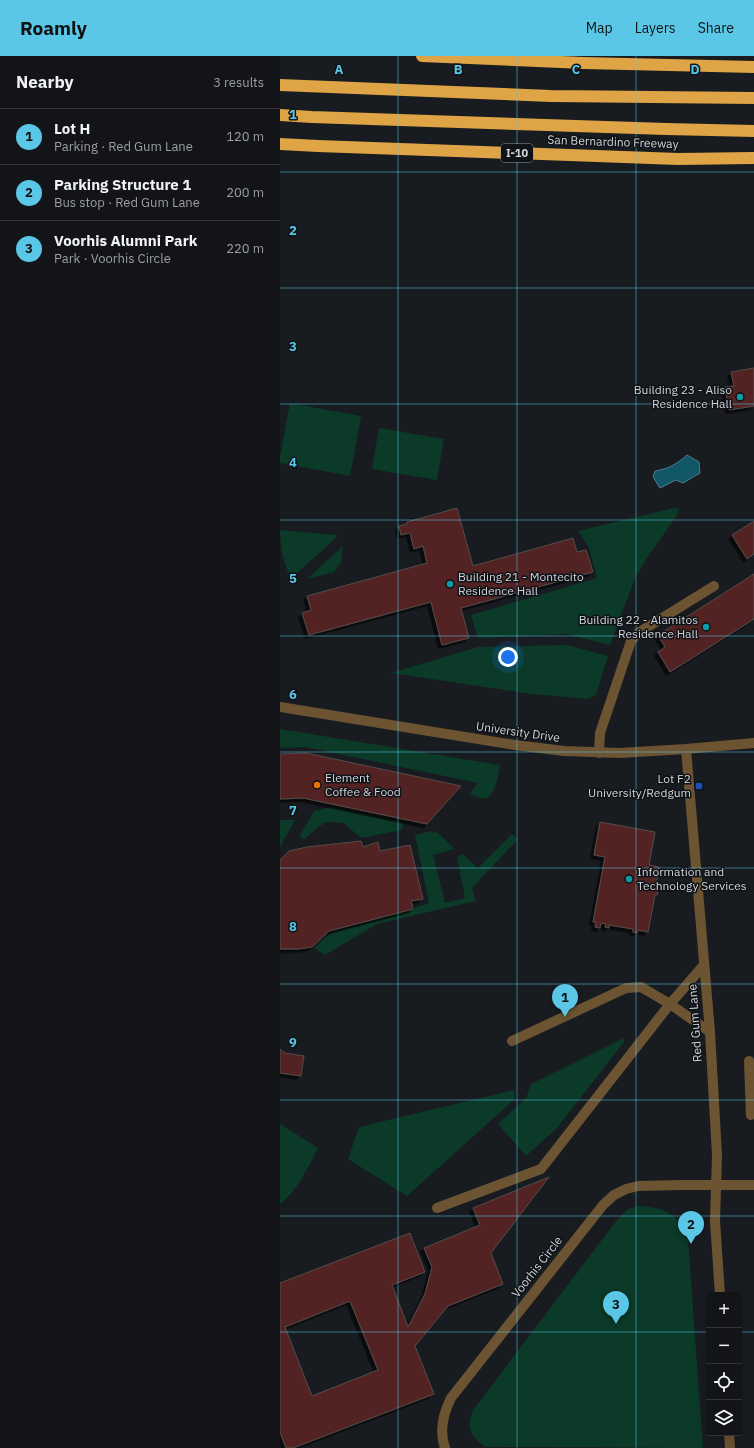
<!DOCTYPE html>
<meta charset="utf-8">
<style>
body{margin:0;font-family:"IBM Plex Sans",sans-serif;background:#1b1d21;color:#f1f3f6}
.controls{position:absolute;right:12px;bottom:12px;display:grid;overflow:hidden;border-radius:4px;box-shadow:0 4px 16px #0002}
.controls button{width:36px;height:36px;display:grid;place-items:center;padding:0;border:0;border-bottom:1px solid #313337;background:#121418;color:#f1f3f6;font:20px sans-serif}
.you{position:absolute;left:228px;top:601px;width:14px;height:14px;margin:-10px;border:3px solid #fff;border-radius:50%;background:#1a73e8;box-shadow:0 0 0 6px #1a73e833}
.badge{display:grid;place-items:center;width:26px;height:26px;border-radius:50%;background:#5bc7e7;color:#111;font-size:13px;font-weight:700}
.pin{position:absolute;translate:-50% -33px;filter:drop-shadow(0 1px 2px #0008)}
.pin::after{content:'';position:absolute;top:21px;width:14px;height:12px;background:inherit;clip-path:polygon(0 0,100% 0,50% 100%)}
.list{margin:0;padding:0;list-style:none}
h2{display:flex;justify-content:space-between;align-items:center;height:52px;margin:0;padding:0 16px;font-size:17px}
h2 small{font-size:13px;font-weight:400;color:#9c9ea2}
.list li{display:grid;grid-template-columns:26px 1fr auto;gap:12px;align-items:center;box-sizing:border-box;height:56px;padding:0 16px;border-top:1px solid #313337}
.list b{display:block;font-size:15px;white-space:nowrap}
.list p{margin:0;font-size:13px;white-space:nowrap;color:#9c9ea2}
.list em{font-size:13px;font-style:normal;color:#9c9ea2}
.icon{flex:none;width:22px;height:22px;fill:none;stroke:currentColor;stroke-width:2;stroke-linecap:round;stroke-linejoin:round}
.map{position:relative;flex:none;width:474px;height:1392px;overflow:hidden}
header{display:flex;align-items:center;gap:24px;box-sizing:border-box;height:56px;padding:0 20px;background:#5bc7e7;color:#111}
header strong{font-size:19px}
nav{display:flex;gap:22px;margin-inline-start:auto;font-size:14px}
main{display:flex}
aside{flex:1;background:#121418}
.map>svg:first-child{display:block}
.green{fill:#0b3a28}
.water{fill:#125768;stroke:#4b7c89}
.building{fill:#532421;stroke:#544c4b;fill-rule:evenodd;filter:url(#shadow)}
.lines{fill:none;stroke-linecap:round;stroke-linejoin:round}
.minor{stroke:#6c5432;stroke-width:10}
.highway{stroke:#dfa445;stroke-width:12}
.grid{fill:none;stroke:#5bc7e7;stroke-width:1;stroke-opacity:0.55}
.culture-dot{fill:#0f9aa8;stroke:#0f1217;stroke-width:1.5}
.food-dot{fill:#e8710a;stroke:#0f1217;stroke-width:1.5}
.transit-dot{fill:#1a4fb4;stroke:#0f1217;stroke-width:1.5}
.labels{text-anchor:middle;stroke-width:3;stroke-linejoin:round;paint-order:stroke}
.shield{fill:#0f1217;stroke:#96999d;stroke-width:1}
.shield-label{font-size:11px;font-weight:bold;fill:#d0d3d7}
.street-label{font-size:12px;fill:#d0d3d7;stroke:#0f1217}
.poi-label{font-size:12px;fill:#d0d3d7;stroke:#0f1217;text-anchor:end}
.grid-label{font-size:13px;text-anchor:middle;font-weight:bold;fill:#5bc7e7;stroke:#0f1217;stroke-width:3;stroke-linejoin:round;paint-order:stroke}
</style>
<header>
<strong>Roamly</strong>
<nav><a>Map</a><a>Layers</a><a>Share</a></nav>
</header>
<main>
<aside>
<h2>Nearby<small>3 results</small></h2>
<ul class="list">
<li><span class="badge">1</span><div><b>Lot H</b><p>Parking · Red Gum Lane</p></div><em>120 m</em></li>
<li><span class="badge">2</span><div><b>Parking Structure 1</b><p>Bus stop · Red Gum Lane</p></div><em>200 m</em></li>
<li><span class="badge">3</span><div><b>Voorhis Alumni Park</b><p>Park · Voorhis Circle</p></div><em>220 m</em></li>
</ul>
</aside>
<div class="map">
<svg width="474" height="1392" viewBox="0 0 474 1392">
<defs>
<filter id="shadow"><feDropShadow dx="-3.5" dy="3.5" stdDeviation="0" flood-color="#0009"/></filter>
</defs>
<rect width="100%" height="100%" fill="#181b20"/>
<!-- green -->
<g class="green">
<polygon points="10,347 81,360 70,420 0,407 0,400"/>
<polygon points="99,372 164,383 157,424 92,413"/>
<polygon points="394,452 399,452 397,459 367,502 356,520 330,589 286,578 198,582 191,559 317,522 309,492 298,475"/>
<path d="M0,474L57,479V481L16,518L10,519C3,508 0,487 0,474Z"/>
<polygon points="63,490 61,506 54,516 27,523"/>
<polygon points="287,589 328,600 316,639 308,643 252,638 111,617 198,591"/>
<path d="M0,673L220,709C217,726 214,754 190,737L198,727L25,691L0,692Z"/>
<polygon points="51,751 123,767 122,774 81,782 64,767 45,766 24,783 19,781 34,755"/>
<polygon points="0,764 15,764 0,791"/>
<polygon points="152,775 153,777 157,776 175,793 153,799 165,847 185,842 177,801 182,798 198,812 232,778 238,783 192,832 196,845 97,868 45,899 34,892 51,877 134,854 134,852 149,847 135,779"/>
<polygon points="344,982 344,986 277,1072 246,1100 218,1068 246,1042 251,1028"/>
<polygon points="234,1034 235,1043 127,1140 68,1103 79,1071"/>
<path d="M0,1068L38,1092C28,1111 18,1134 0,1148Z"/>
<path d="M358,1150C382,1151 401,1158 408,1182L423,1392L205,1391C190,1380 186,1372 193,1354L337,1164L348,1153Z"/>
</g>
<!-- water -->
<path class="water" d="M407,399L419,406L420,417L403,427L396,424L380,432L373,421L375,415C388,413 397,408 407,399Z"/>
<!-- building -->
<g class="building">
<polygon points="474,312 474,350 449,354 445,331 454,330 451,316"/>
<polygon points="177,452 193,510 293,482 297,496 306,494 313,516 181,552 189,582 162,589 151,546 29,579 22,557 31,554 27,540 147,507 143,490 134,493 130,477 121,479 119,470 127,468 127,466"/>
<polygon points="474,465 474,498 467,503 452,479"/>
<polygon points="474,518 474,563 390,616 378,596 385,591 378,579"/>
<polygon points="26,697 181,730 147,768 23,742 0,743 0,698"/>
<polygon points="320,766 375,776 369,809 379,811 375,835 378,836 377,839 375,839 368,876 358,874 357,877 353,876 353,873 329,869 329,872 325,871 326,868 321,867 320,872 315,871 316,866 313,866 325,801 314,799"/>
<polygon points="81,785 83,791 98,786 100,795 130,789 143,843 131,845 133,853 49,875 32,891 18,893 0,893 0,804 9,795 27,791"/>
<polygon points="0,993 5,997 24,1000 21,1020 0,1017"/>
<path d="M269,1121L211,1197L223,1228L168,1250L135,1290L154,1338L13,1392H6L0,1376V1227L130,1177L145,1216L112,1229L128,1271L145,1238L152,1211L144,1192L200,1169L193,1152ZM70,1245L98,1314L32,1340L5,1271Z"/>
</g>
<g class="lines">
<!-- minor -->
<g class="minor">
<polyline points="0,651 235,689 284,695 340,697 406,693 474,687"/>
<polyline points="406,693 430,976 437,1099 435,1165 440,1239"/>
<polyline points="319,697 320,677 351,585 358,577 434,530"/>
<polyline points="423,910 390,948 430,976"/>
<polyline points="469,1005 471,1059"/>
<polyline points="157,1152 261,1113 390,948 361,931 346,932 232,985"/>
<polyline points="449,1377 450,1392"/>
<path d="M165,1392C159,1375 163,1358 171,1342L323,1149L334,1139L346,1133L358,1130L400,1129H474"/>
</g>
<!-- highway -->
<g class="highway">
<polyline points="142,0 304,7 474,11"/>
<polyline points="0,29 271,40 474,42"/>
<polyline points="0,59 32,61 386,73 474,75"/>
<polyline points="0,88 38,90 398,103 474,102"/>
</g>
</g>
<!-- grid -->
<path class="grid" d="M118,0V1392M237,0V1392M356,0V1392M0,116H474M0,232H474M0,348H474M0,464H474M0,580H474M0,696H474M0,812H474M0,928H474M0,1044H474M0,1160H474M0,1276H429M459,1276H474"/>
<!-- markers -->
<g class="culture-dot">
<circle cx="460" cy="341" r="4"/>
<circle cx="170" cy="528" r="4"/>
<circle cx="426" cy="571" r="4"/>
<circle cx="349" cy="823" r="4"/>
</g>
<circle class="food-dot" cx="37" cy="729" r="4"/>
<rect class="transit-dot" x="415" y="726" width="8" height="8" rx="2"/>
<g class="labels">
<!-- shield labels -->
<rect class="shield" x="221" y="88" width="32" height="18" rx="3"/>
<g class="shield-label">
<text x="237" y="101">I-10</text>
</g>
<!-- street labels -->
<g class="street-label">
<text transform="translate(333 86) rotate(2)" y="4">San Bernardino Freeway</text>
<text transform="translate(238 676) rotate(8)" y="4">University Drive</text>
<text transform="translate(415 967) rotate(-94)" y="4">Red Gum Lane</text>
<text transform="translate(257 1211) rotate(-52)" y="4">Voorhis Circle</text>
</g>
<!-- poi labels -->
<g class="poi-label">
<text x="452" y="338">Building 23 - Aliso<tspan x="452" dy="14">Residence Hall</tspan></text>
<text x="178" y="525" text-anchor="start">Building 21 - Montecito<tspan x="178" dy="14">Residence Hall</tspan></text>
<text x="418" y="568">Building 22 - Alamitos<tspan x="418" dy="14">Residence Hall</tspan></text>
<text x="45" y="726" text-anchor="start">Element<tspan x="45" dy="14">Coffee &amp; Food</tspan></text>
<text x="411" y="727">Lot F2<tspan x="411" dy="14">University/Redgum</tspan></text>
<text x="357" y="820" text-anchor="start">Information and<tspan x="357" dy="14">Technology Services</tspan></text>
</g>
</g>
<g class="grid-label">
<text x="59" y="18">A</text>
<text x="178" y="18">B</text>
<text x="296" y="18">C</text>
<text x="415" y="18">D</text>
<text x="13" y="63">1</text>
<text x="13" y="179">2</text>
<text x="13" y="295">3</text>
<text x="13" y="411">4</text>
<text x="13" y="527">5</text>
<text x="13" y="643">6</text>
<text x="13" y="759">7</text>
<text x="13" y="875">8</text>
<text x="13" y="991">9</text>
</g>
</svg>
<div class="controls">
<button>+</button>
<button>−</button>
<button><svg class="icon" aria-label="locate" viewBox="0 0 24 24"><circle cx="12" cy="12" r="6"/><path d="M12 2v4M12 18v4M2 12h4M18 12h4"/></svg></button>
<button><svg class="icon" aria-label="layers" viewBox="0 0 24 24"><path d="M12 4l9 5-9 5-9-5zM3 14l9 5 9-5"/></svg></button>
</div>
<div class="you"></div>
<div class="pin badge" style="left:285px;top:961px">1</div>
<div class="pin badge" style="left:411px;top:1188px">2</div>
<div class="pin badge" style="left:336px;top:1268px">3</div>
</div>
</main>
